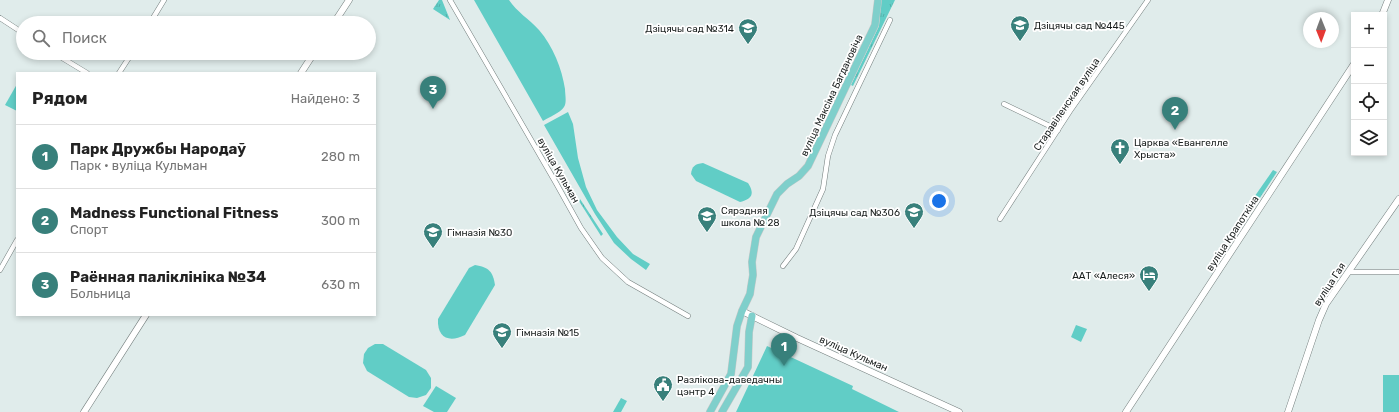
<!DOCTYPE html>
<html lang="ru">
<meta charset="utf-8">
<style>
body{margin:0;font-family:Rubik,sans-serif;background:#f2f2f2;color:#222}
.controls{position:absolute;right:12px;top:12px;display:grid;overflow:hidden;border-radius:0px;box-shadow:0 2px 6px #0003}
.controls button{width:36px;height:36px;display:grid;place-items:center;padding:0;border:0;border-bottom:1px solid #e0e0e0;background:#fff;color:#222;font:20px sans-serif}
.compass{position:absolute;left:1303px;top:12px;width:36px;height:36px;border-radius:50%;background:#fff;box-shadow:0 2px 6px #0003;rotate:179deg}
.you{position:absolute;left:939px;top:201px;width:14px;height:14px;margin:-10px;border:3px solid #fff;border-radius:50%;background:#1a73e8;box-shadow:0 0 0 6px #1a73e833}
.badge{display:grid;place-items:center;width:26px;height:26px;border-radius:50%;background:#38807b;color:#fff;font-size:13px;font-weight:700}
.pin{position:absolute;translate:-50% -33px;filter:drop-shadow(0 1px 2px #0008)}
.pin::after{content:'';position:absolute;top:21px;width:14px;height:12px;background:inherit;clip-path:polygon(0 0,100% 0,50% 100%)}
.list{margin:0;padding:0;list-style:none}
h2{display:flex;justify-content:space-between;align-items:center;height:52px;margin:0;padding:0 16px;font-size:17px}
h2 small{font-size:13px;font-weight:400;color:#767676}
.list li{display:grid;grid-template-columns:26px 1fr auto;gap:12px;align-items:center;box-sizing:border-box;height:64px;padding:0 16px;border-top:1px solid #e0e0e0}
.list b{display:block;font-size:15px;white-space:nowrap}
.list p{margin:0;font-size:13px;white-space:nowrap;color:#767676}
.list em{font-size:13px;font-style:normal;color:#767676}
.icon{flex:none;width:22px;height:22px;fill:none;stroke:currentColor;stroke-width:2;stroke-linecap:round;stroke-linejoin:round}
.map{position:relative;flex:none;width:1399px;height:412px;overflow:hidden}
.search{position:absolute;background:#fff;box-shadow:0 2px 6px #0003;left:16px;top:16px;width:360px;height:44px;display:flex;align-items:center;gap:10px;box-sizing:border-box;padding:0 14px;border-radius:22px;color:#767676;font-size:15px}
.panel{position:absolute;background:#fff;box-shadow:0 2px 6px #0003;left:16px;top:72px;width:360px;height:244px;border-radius:0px}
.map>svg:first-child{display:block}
.grass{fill:url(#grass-tufts)}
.park{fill:#61cdc6}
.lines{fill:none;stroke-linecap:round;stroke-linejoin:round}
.street-casing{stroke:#737e7d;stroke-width:5.5}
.secondary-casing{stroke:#737e7d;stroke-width:7}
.primary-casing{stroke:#c8c9c9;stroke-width:8}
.street{stroke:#fff;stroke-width:4.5}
.secondary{stroke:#fff;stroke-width:6}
.primary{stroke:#7fcfcb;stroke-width:7}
.labels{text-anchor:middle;stroke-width:3.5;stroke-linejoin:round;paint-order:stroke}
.poi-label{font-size:10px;fill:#191e1d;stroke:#fff;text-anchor:start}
.street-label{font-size:10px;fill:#191e1d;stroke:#fff}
</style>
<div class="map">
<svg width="1399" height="412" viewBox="0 0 1399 412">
<defs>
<pattern id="grass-tufts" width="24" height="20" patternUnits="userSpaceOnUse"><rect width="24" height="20" fill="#61cdc6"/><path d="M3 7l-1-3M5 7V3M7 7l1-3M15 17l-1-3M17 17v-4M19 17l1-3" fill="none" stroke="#54b0aa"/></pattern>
</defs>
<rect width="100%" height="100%" fill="#e0eceb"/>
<!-- grass -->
<g class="grass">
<polygon points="439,0 442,0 450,20 433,9"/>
<polygon points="881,0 895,0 853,86 851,85 879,26"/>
<polygon points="1273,170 1277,172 1248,216 1243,213"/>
<polygon points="580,199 603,234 601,236 579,201"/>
</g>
<!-- park -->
<g class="park">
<path d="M474,0H509C517,12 529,19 539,30C553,46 562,69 565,89C565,94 567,103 564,107C560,113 549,117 543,121Z"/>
<polygon points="17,84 17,111 5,105"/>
<polygon points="568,112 573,124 578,158 586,187 597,210 617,237 633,254 650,264 646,270 631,259 614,243 595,214 544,125"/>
<path d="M703,163L748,183C755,194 752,199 740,202L696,181L691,174C692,166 695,164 703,163Z"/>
<path d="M475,265C489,267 493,272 495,285L465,335C449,343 437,338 438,319L469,268Z"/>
<polygon points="1076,325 1087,329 1081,342 1071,337"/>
<polygon points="375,344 383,344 426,370 431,378 431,388 426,395 417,398 409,397 367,371 363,363 364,354 368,348"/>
<polygon points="767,346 853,386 852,389 899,412 736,412"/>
<rect x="1383" y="375" width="16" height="37"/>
<polygon points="436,386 456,398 447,412 434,412 423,406"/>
<polygon points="621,398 627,401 621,412 613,412"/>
</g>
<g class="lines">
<defs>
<g id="street">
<polyline points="450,0 556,183 581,228 602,258 628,282 688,316"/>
<polyline points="0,18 23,33"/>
<polyline points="150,23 164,0"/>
<polyline points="54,53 87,73"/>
<polyline points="119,73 132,53"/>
<polyline points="1004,104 1058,130"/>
<polyline points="1000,219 1070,111 1148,0"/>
<polyline points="783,266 796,249 823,189 828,156 835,135 890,20"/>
<polyline points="0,270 17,240"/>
<polyline points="1349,272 1399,272"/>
</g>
<g id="secondary">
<polyline points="1382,15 1388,0"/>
<polyline points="334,23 349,0"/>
<polyline points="301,73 314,53"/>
<polyline points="742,311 797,338 959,412"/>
<polyline points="84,412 146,315"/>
<polyline points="1126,412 1354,64"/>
<polyline points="1288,412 1319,320 1326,304 1399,199"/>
</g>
<g id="primary">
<polyline points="710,412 731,374 737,326 742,311 750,294 751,287 753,275 752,262 756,237 777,194 787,184 799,176 808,166 875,25 878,0"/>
<polyline points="722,412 748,367 749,332 752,316"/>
</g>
</defs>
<!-- street casing -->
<use href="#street" class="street-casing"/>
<!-- secondary casing -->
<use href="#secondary" class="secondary-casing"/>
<!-- primary casing -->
<use href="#primary" class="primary-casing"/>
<!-- street -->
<use href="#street" class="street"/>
<!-- secondary -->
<use href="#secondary" class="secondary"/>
<!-- primary -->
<use href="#primary" class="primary"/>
</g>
<!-- icons -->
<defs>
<symbol id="school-pin" viewBox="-11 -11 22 30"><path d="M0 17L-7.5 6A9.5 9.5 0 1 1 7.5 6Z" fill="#38807b" stroke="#fff"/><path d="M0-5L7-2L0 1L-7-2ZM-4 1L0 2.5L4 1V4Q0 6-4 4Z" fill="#fff"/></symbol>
<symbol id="church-pin" viewBox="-11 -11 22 30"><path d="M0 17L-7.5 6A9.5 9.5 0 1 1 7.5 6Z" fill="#38807b" stroke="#fff"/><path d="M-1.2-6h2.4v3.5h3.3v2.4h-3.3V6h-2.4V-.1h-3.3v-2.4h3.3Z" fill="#fff"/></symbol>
<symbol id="hotel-pin" viewBox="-11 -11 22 30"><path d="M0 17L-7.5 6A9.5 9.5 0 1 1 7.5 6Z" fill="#38807b" stroke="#fff"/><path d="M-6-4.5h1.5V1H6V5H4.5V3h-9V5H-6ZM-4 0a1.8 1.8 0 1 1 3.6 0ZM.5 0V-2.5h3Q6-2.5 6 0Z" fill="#fff"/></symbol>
<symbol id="civic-pin" viewBox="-11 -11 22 30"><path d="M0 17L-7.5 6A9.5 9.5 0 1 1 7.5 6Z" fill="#38807b" stroke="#fff"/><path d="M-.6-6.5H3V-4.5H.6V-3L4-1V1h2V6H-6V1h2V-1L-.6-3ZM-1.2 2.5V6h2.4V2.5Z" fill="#fff"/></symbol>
</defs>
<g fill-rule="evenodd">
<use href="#school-pin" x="1009" y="14" width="22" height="30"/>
<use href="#school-pin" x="737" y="17" width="22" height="30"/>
<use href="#church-pin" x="1109" y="137" width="22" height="30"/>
<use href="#school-pin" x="903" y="201" width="22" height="30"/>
<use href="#school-pin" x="696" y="205" width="22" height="30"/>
<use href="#school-pin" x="422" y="221" width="22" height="30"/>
<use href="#hotel-pin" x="1138" y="264" width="22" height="30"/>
<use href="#school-pin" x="491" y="321" width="22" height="30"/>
<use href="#civic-pin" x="652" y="374" width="22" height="30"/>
</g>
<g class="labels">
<!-- poi labels -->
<g class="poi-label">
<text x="1034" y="29">Дзіцячы сад №445</text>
<text x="734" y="32" text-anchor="end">Дзіцячы сад №314</text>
<text x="1134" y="146">Царква «Евангелле<tspan x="1134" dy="12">Хрыста»</tspan></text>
<text x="721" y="214">Сярэдняя<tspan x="721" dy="12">школа № 28</tspan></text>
<text x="900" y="216" text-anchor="end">Дзіцячы сад №306</text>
<text x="447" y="236">Гімназія №30</text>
<text x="1135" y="279" text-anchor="end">ААТ «Алеся»</text>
<text x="516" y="336">Гімназія №15</text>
<text x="677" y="383">Разлікова-даведачны<tspan x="677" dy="12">цэнтр 4</tspan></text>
</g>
<!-- street labels -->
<g class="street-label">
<text transform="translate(831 95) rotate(-65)" y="4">вуліца Максіма Багдановіча</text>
<text transform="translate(1066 104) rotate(-56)" y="4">Старавіленская вуліца</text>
<text transform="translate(559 170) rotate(60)" y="4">вуліца Кульман</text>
<text transform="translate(1232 233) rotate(-57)" y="4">вуліца Крапоткіна</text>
<text transform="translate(1329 284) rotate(-57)" y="4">вуліца Гая</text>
<text transform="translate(854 353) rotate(24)" y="4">вуліца Кульман</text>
</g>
</g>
</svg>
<div class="controls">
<button>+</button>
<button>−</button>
<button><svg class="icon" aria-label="locate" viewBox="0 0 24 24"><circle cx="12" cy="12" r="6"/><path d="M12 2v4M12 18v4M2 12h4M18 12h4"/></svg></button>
<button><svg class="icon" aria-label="layers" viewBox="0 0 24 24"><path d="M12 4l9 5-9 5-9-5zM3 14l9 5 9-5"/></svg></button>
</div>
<svg class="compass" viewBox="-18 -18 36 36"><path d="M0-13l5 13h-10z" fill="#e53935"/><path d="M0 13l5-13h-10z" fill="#767676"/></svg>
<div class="you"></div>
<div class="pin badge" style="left:784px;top:366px">1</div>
<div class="pin badge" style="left:1175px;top:130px">2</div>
<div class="pin badge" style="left:433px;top:109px">3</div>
<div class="search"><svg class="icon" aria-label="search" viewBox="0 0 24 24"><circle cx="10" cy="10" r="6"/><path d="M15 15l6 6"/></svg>Поиск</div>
<section class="panel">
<h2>Рядом<small>Найдено: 3</small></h2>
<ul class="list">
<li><span class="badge">1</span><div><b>Парк Дружбы Народаў</b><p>Парк · вуліца Кульман</p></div><em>280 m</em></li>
<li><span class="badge">2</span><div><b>Madness Functional Fitness</b><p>Спорт</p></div><em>300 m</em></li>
<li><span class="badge">3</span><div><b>Раённая паліклініка №34</b><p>Больница</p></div><em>630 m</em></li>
</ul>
</section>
</div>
